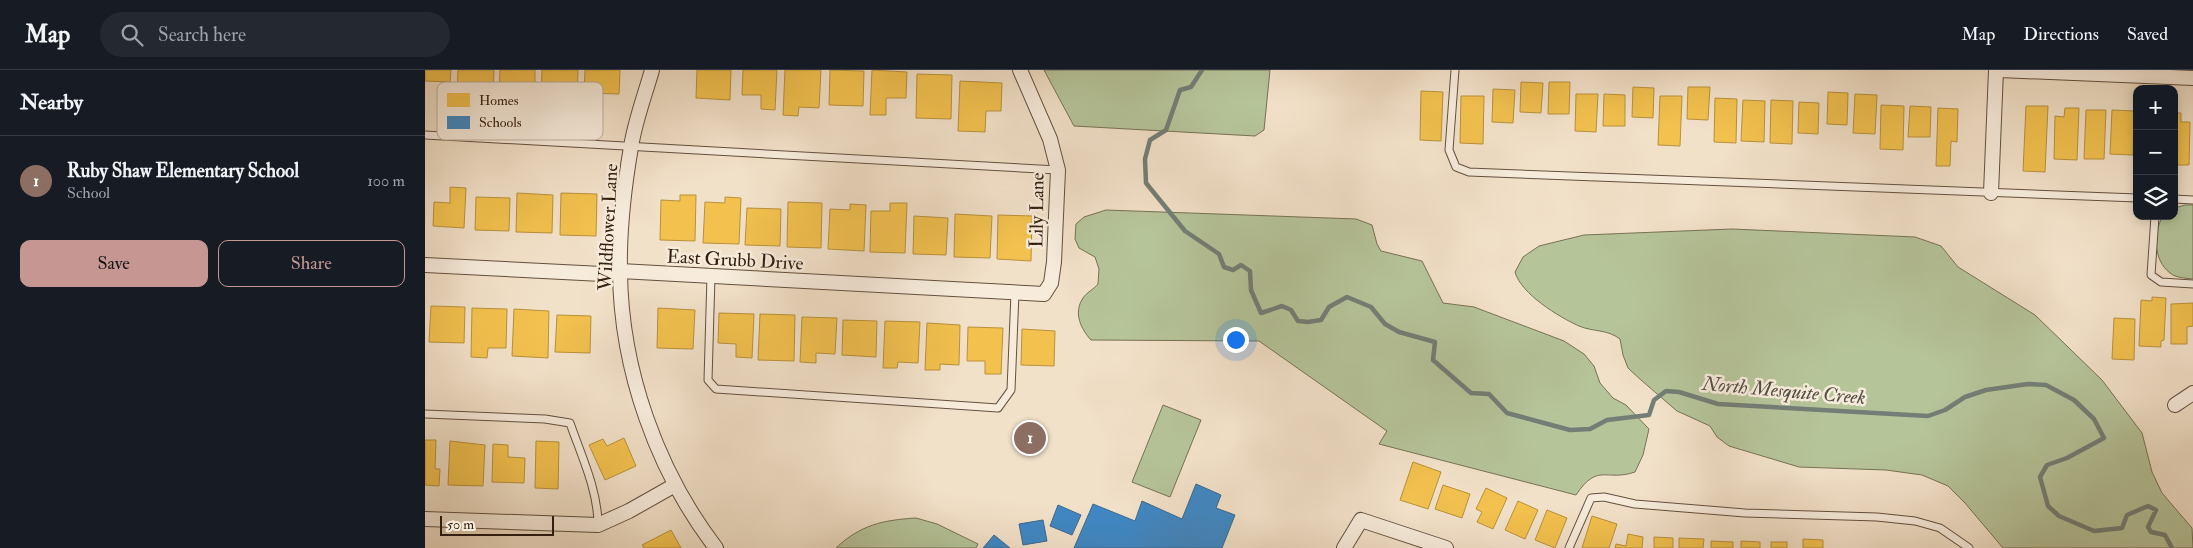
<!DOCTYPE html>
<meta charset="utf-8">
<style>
body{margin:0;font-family:"IM FELL Double Pica",serif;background:#242831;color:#f1f3f6}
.controls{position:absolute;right:15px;top:15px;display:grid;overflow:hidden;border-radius:10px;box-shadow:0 2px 12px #0003}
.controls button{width:45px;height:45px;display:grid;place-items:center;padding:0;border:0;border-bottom:1px solid #363941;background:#171b24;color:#f1f3f6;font:25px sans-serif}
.scale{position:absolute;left:15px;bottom:12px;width:114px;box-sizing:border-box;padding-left:5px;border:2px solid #35200f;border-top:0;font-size:14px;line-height:18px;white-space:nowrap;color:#35200f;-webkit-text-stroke:4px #f7ecdc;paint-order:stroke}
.you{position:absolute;left:810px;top:269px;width:18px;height:18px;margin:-12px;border:4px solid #fff;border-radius:50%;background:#1a73e8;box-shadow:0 0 0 8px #1a73e833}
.badge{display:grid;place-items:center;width:32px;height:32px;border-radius:50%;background:#c59692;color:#fff;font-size:16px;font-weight:700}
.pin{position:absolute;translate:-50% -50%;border:2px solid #fff;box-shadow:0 1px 5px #0006}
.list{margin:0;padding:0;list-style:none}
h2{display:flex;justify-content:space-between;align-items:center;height:65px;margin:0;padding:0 20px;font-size:21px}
h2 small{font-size:16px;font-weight:400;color:#9ea1a6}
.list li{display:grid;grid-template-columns:32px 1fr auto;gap:15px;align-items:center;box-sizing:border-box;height:90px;padding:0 20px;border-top:1px solid #363941}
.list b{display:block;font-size:19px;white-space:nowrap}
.list p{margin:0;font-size:16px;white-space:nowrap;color:#9ea1a6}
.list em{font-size:16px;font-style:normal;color:#9ea1a6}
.actions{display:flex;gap:10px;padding:15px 20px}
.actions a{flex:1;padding:11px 0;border:1px solid #c59692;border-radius:10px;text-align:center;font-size:18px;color:#c59692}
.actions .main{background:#c59692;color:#111}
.icon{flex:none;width:28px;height:28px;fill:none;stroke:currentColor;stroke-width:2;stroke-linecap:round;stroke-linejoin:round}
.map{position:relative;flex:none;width:1768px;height:478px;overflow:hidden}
header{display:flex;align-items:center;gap:30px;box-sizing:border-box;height:70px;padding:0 25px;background:#171b24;border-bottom:1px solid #363941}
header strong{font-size:24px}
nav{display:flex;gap:28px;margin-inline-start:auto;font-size:18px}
.search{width:350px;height:45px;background:#242831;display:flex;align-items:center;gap:12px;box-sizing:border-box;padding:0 18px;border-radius:28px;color:#9ea1a6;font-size:19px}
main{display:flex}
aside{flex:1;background:#171b24}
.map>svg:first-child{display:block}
.green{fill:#b6c49a;stroke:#767254}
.homes{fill:#f2c14e;stroke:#b9913b}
.schools{fill:#3f88c5;stroke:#3c698e}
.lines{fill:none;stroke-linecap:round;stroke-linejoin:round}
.stream{stroke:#737e76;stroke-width:4.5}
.lane-casing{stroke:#64503e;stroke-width:9}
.street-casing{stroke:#64503e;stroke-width:16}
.lane{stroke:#f7ecdc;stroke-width:7}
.street{stroke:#f7ecdc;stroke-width:14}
.labels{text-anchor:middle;stroke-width:5;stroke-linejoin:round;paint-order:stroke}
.street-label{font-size:19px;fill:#35200f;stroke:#f7ecdc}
.water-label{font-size:20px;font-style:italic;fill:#544f43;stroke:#f7ecdc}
.key{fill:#f7ecdc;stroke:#bdaf9e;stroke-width:1}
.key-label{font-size:14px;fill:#35200f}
</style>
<header>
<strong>Map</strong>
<div class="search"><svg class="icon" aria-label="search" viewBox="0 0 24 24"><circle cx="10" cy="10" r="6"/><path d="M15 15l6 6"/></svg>Search here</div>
<nav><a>Map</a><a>Directions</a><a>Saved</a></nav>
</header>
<main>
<aside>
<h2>Nearby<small></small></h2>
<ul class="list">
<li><span class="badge" style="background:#8d6e63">1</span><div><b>Ruby Shaw Elementary School</b><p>School</p></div><em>100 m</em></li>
</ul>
<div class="actions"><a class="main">Save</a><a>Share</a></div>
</aside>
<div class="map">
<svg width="1768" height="478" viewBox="0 0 1768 478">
<rect width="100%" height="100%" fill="#f2e1c9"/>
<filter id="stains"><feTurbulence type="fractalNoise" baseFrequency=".004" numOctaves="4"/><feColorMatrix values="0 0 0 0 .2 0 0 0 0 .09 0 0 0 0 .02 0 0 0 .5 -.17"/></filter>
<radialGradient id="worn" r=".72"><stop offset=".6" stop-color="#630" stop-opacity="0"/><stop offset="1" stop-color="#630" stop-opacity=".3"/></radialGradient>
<!-- green -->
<g class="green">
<polygon points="619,0 845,0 839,60 830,66 649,56"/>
<path d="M1760,135H1768V209C1760,208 1751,208 1745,203C1728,190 1728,162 1738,146H1749V138Z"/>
<path d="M681,140L931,149L947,155L952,174L956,181L997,191L1018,233L1049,237L1139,271L1159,284L1169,296L1175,313L1188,328L1201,335L1224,359L1218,385L1210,402C1181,412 1173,392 1151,425L954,374L962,361L834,271L666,270C656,259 648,243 658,228C661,223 669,219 673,214L674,199L670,187L654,178L650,169L651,154L659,147Z"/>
<path d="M1307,159L1490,167L1516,176L1533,197L1610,245L1677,310L1717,363L1727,402L1737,423L1767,458L1768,478H1578L1540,433L1523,416L1497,405L1461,400L1374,397L1304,376L1292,367L1285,356L1252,341L1216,310L1203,298L1198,285L1195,269C1182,259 1168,262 1154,256C1134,247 1096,224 1090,202L1098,187L1114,176L1159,165Z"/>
<polygon points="738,335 776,350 745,427 707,412"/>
<path d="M491,448L512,454L553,474L551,478H411C435,455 458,450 491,448Z"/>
</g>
<!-- homes -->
<g class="homes">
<polygon points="0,0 26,0 25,12 0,11"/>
<polygon points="33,0 69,0 68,22 49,21 49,24 32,24"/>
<polygon points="75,0 110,0 110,15 91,15 91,26 74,25"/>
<polygon points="117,0 153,0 152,29 116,28"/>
<polygon points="160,0 195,0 194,24 159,23"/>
<polygon points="272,0 306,0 305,30 271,28"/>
<polygon points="318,0 352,0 350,40 336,39 336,25 317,25"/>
<polygon points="360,0 396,0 394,38 374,37 373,46 358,45"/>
<polygon points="405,0 439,1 438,36 404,35"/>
<polygon points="447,0 482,2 481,28 461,28 461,45 445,45"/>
<polygon points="492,4 527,5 526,49 491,48"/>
<polygon points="535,11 577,13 576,41 561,41 560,62 533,61"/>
<polygon points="1096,12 1118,13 1116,43 1095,42"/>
<polygon points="1124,12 1145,12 1144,44 1123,44"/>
<polygon points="1208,17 1229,18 1228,48 1207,47"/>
<polygon points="1263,17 1285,17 1283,50 1262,49"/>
<polygon points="1068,19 1090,20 1088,53 1067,52"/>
<polygon points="996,21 1018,22 1016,71 995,70"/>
<polygon points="1403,22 1423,23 1422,55 1402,54"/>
<polygon points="1151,24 1173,24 1171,62 1150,61"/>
<polygon points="1179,24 1200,25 1200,56 1178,56"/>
<polygon points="1430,24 1452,25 1450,64 1428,63"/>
<polygon points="1036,26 1059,26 1058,74 1035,73"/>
<polygon points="1235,26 1257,26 1255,76 1233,75"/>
<polygon points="1290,28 1312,29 1311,73 1289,72"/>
<polygon points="1318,30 1340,31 1339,72 1316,71"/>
<polygon points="1346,30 1368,31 1367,74 1345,73"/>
<polygon points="1374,32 1394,33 1393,64 1373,63"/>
<polygon points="1456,35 1479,36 1478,80 1455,79"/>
<polygon points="1485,36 1506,37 1505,67 1483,67"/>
<polygon points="1601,36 1623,36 1620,102 1598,101"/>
<polygon points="1513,38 1533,39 1532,72 1526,71 1525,96 1511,96"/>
<polygon points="1640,38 1654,38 1652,90 1629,89 1630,46 1639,47"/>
<polygon points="1661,40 1681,40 1679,89 1659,89"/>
<polygon points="1687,40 1709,41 1708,85 1685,84"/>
<polygon points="1749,43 1756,43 1756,52 1765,52 1764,95 1749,95"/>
<polygon points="25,117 41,118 39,158 8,156 9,132 25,133"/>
<polygon points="92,123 128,125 127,163 91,162"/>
<polygon points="136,123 172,124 171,166 135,165"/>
<polygon points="255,125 271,125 270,171 235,170 236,130 255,131"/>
<polygon points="51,127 85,128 84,161 50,160"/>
<polygon points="300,127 316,128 314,174 278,173 280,132 300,133"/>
<polygon points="363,132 397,133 396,178 362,177"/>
<polygon points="465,133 482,133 480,183 445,182 446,141 465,141"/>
<polygon points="425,134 441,135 439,181 403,179 405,139 425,140"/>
<polygon points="322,138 356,139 355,176 320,175"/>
<polygon points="530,144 567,146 565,188 529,187"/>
<polygon points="573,145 607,146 606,191 572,189"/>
<polygon points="489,146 523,148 521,185 488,184"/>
<polygon points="1727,227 1741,228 1739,270 1736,271 1736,277 1714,276 1716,230 1727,231"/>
<polygon points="1768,233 1768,256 1762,257 1762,274 1746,274 1746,234"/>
<polygon points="6,236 40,237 39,273 4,272"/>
<polygon points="47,238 82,239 81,278 63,278 62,288 46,287"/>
<polygon points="233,238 270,240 268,279 232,278"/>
<polygon points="89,239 124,241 123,288 87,286"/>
<polygon points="294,243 329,244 327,288 311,287 311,274 293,273"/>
<polygon points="335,244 370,245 369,291 333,290"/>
<polygon points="132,245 166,246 165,283 130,282"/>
<polygon points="377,247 412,248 410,284 391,283 391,293 375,292"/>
<polygon points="1689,248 1710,249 1709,290 1687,289"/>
<polygon points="418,250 452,251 451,287 417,285"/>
<polygon points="460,251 495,252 493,293 473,292 472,298 458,298"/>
<polygon points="502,253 535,255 534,295 515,294 515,300 500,300"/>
<polygon points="543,257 578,258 576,304 560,304 560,291 542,291"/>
<polygon points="597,259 630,261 629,296 596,295"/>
<polygon points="199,368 211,396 180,410 164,375 178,369 182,376"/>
<polygon points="0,370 11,370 10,399 15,399 14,416 0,415"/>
<polygon points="25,371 60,375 58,416 23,415"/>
<polygon points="111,371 134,372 133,419 110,418"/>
<polygon points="68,374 83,375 83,387 100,388 99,413 67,412"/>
<polygon points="988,392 1016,402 1003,439 975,430"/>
<polygon points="1018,415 1045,424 1037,448 1010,439"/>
<polygon points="1061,418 1082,428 1068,459 1052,452 1057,442 1051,439"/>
<polygon points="1093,431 1113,440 1100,469 1080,460"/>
<polygon points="1122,440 1142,448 1130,478 1110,470"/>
<polygon points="1167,446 1192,454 1184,478 1157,478"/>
<polygon points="246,460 256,478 219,478 217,475"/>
<polygon points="1203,464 1218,467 1217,478 1190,478 1191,474 1201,476"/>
<polygon points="1229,467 1248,468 1248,478 1229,478"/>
<polygon points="1254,468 1279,469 1278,478 1254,478"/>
<polygon points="1378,469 1398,470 1398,478 1378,478"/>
<polygon points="1286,471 1308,472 1308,478 1286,478"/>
<polygon points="1316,471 1335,472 1335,478 1316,478"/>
<rect x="1346" y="472" width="16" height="6"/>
</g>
<!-- schools -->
<g class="schools">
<polygon points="771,414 796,425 791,438 810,445 797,478 649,478 668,434 710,451 717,431 757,449"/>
<polygon points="633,435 656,445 647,465 625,456"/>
<polygon points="618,450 622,471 598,475 594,454"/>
<polygon points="569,465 585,478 558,478"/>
</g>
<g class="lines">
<!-- stream -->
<polyline class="stream" points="777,0 766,17 755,20 741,60 725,70 720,89 721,113 760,161 794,184 799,197 808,200 816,195 825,201 826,220 836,243 857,236 866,240 873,251 883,252 896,250 904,237 922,227 946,237 960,254 974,262 1010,272 1008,290 1046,323 1064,324 1082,343 1145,360 1165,359 1182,350 1224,345 1229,330 1241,321 1254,322 1293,334 1503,346 1520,340 1540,327 1561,320 1603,314 1621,315 1649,330 1669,349 1679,368 1642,388 1622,395 1615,407 1623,436 1634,446 1669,461 1697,458 1702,445 1723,436 1731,440 1723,457 1726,462 1740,465 1747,478"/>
<defs>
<g id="lane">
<polyline points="1030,0 1024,80 1031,97 1044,102 1712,128"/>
<polyline points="0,65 633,100"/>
<polyline points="1749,129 1768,130"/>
<polyline points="1730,146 1726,205 1736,212 1768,214"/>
<polyline points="286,206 283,310 291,319 573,338 586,320 590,223"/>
<path d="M0,344L120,349L145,353C156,385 173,420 173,455"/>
<polyline points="1144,478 1166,428 1179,427 1210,434 1320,443 1452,447 1490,451 1515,458 1544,478"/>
</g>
<g id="street">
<path d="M227,0C220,25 210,51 206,77C199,118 194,161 195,202C196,300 232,401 291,478"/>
<polyline points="1574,0 1768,8"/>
<polyline points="1566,123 1571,0"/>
<polyline points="0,195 177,204 195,201 619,224 626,213 629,192 633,100 625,69 595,0"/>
<polyline points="1750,335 1768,323"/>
<polyline points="0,449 173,455 204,441 250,415"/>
<polyline points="919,478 936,450 1021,478"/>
</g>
</defs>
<!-- lane casing -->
<use href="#lane" class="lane-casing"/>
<!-- street casing -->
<use href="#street" class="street-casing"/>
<!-- lane -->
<use href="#lane" class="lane"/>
<!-- street -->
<use href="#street" class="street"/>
</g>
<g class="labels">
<!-- street labels -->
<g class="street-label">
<text transform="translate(611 140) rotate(-89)" y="7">Lily Lane</text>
<text transform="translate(182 157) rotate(-87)" y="7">Wildflower Lane</text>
<text transform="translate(310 189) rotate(3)" y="7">East Grubb Drive</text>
</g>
<!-- water labels -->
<g class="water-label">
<text transform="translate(1359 320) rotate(5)" y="7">North Mesquite Creek</text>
</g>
</g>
<!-- legend -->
<rect x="12" y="12" width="166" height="58" rx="8" class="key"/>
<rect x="22" y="23" width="23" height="14" fill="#f2c14e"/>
<rect x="22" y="46" width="23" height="13" fill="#3f88c5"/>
<g class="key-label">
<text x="54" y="35">Homes</text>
<text x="54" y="57">Schools</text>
</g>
<rect width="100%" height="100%" filter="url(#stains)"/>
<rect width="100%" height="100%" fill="url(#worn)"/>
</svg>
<div class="controls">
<button>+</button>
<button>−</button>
<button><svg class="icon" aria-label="layers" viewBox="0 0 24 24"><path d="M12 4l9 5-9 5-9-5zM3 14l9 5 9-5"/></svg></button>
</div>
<div class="scale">50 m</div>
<div class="you"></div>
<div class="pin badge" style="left:605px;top:368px;background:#8d6e63">1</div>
</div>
</main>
